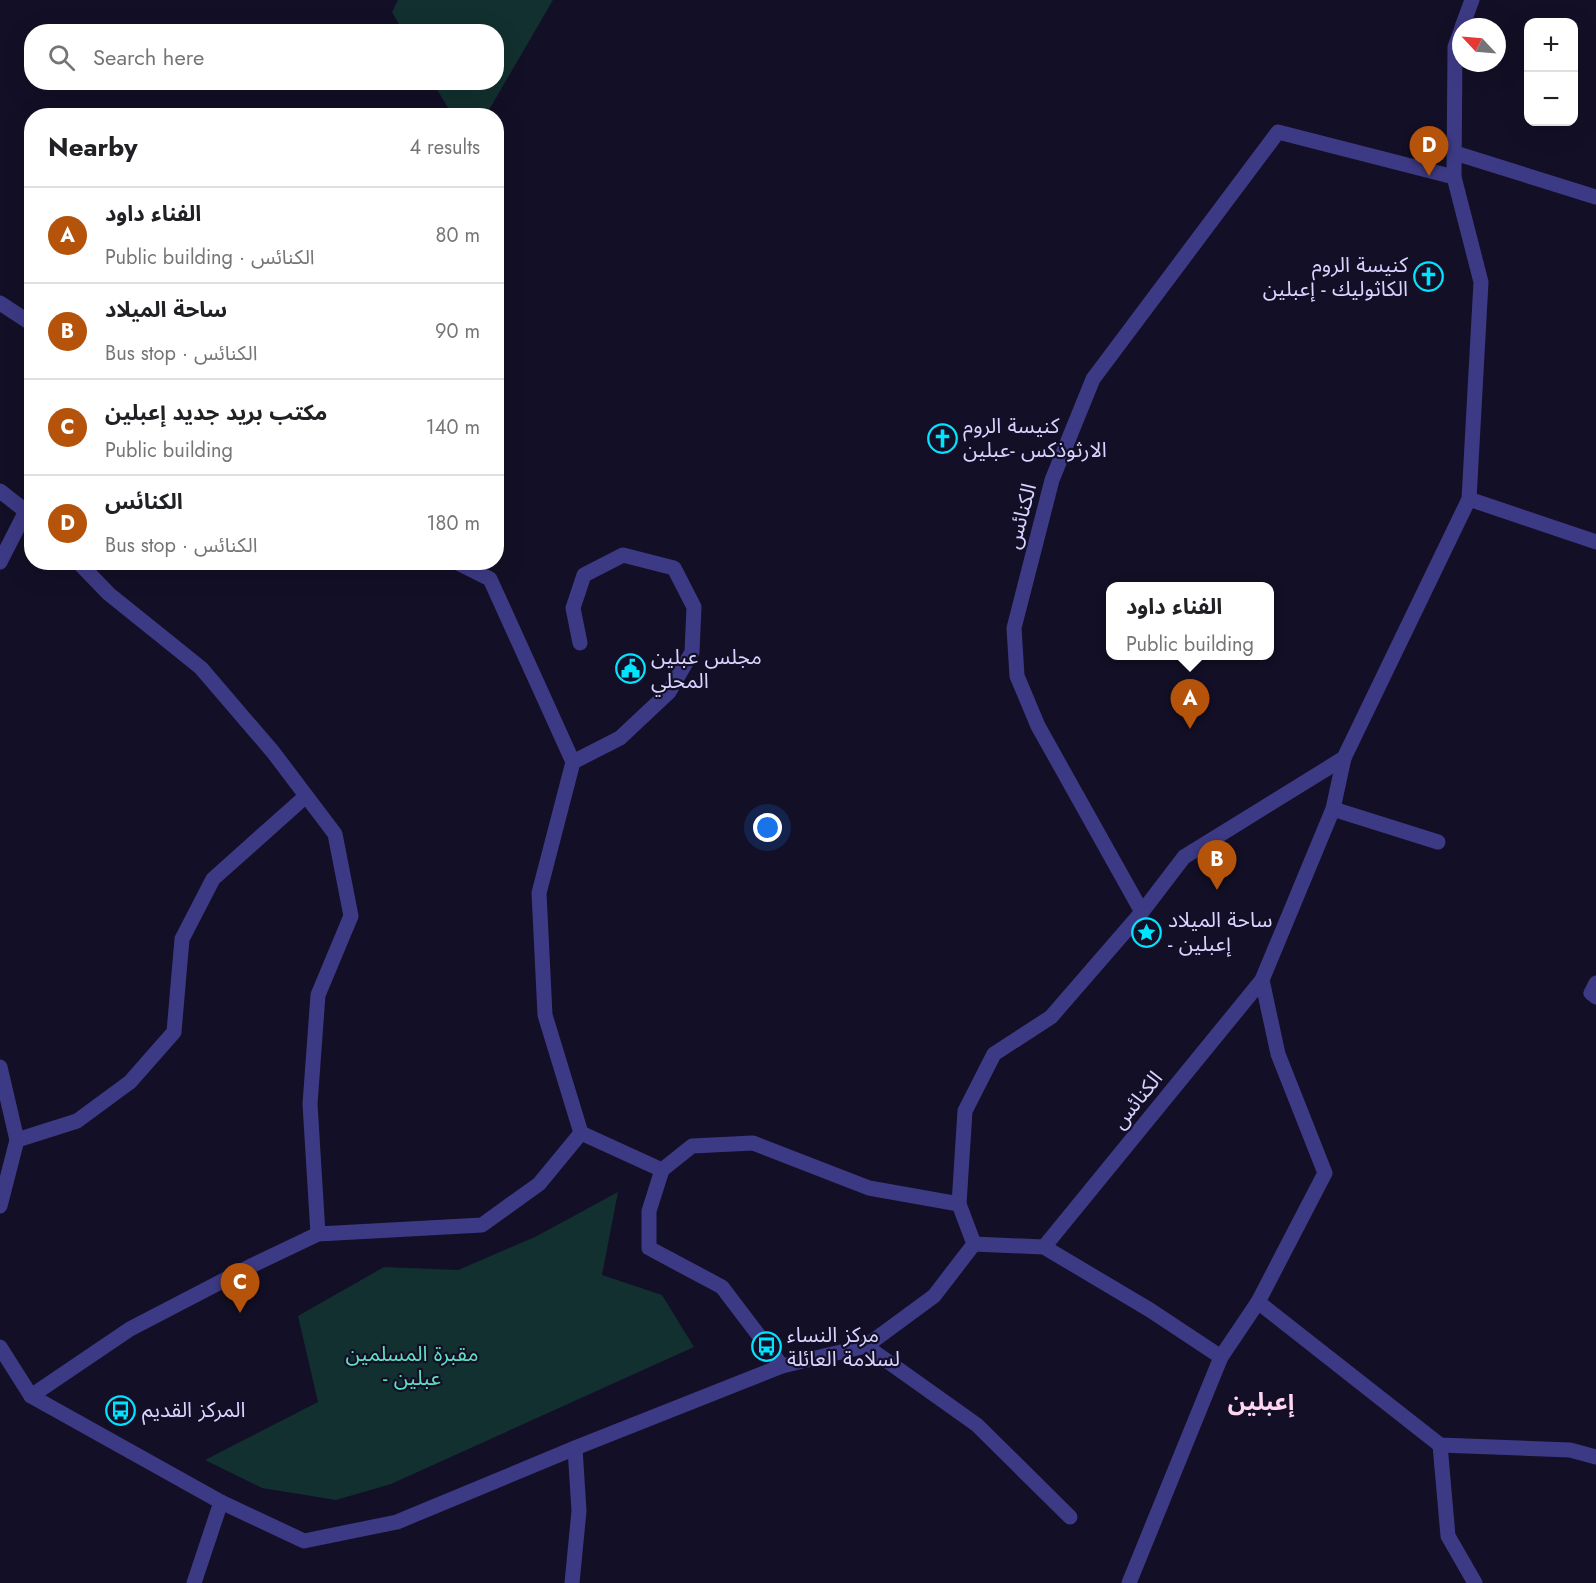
<!DOCTYPE html>
<meta charset="utf-8">
<style>
body{margin:0;font-family:Jost,"Noto Sans Arabic",sans-serif;background:#f6f6f6;color:#202124}
.controls{position:absolute;right:18px;top:18px;display:grid;overflow:hidden;border-radius:12px;box-shadow:0 6px 24px #0002}
.controls button{width:54px;height:54px;display:grid;place-items:center;padding:0;border:0;border-bottom:2px solid #e0e0e0;background:#fff;color:#202124;font:30px sans-serif}
.compass{position:absolute;left:1452px;top:18px;width:54px;height:54px;border-radius:50%;background:#fff;box-shadow:0 6px 24px #0002;rotate:296deg}
.you{position:absolute;left:768px;top:828px;width:21px;height:21px;margin:-15px;border:4px solid #fff;border-radius:50%;background:#1a73e8;box-shadow:0 0 0 9px #1a73e833}
.badge{display:grid;place-items:center;width:39px;height:39px;border-radius:50%;background:#b45309;color:#fff;font-size:20px;font-weight:700}
.pin{position:absolute;translate:-50% -50px;filter:drop-shadow(0 2px 3px #0008)}
.pin::after{content:'';position:absolute;top:32px;width:21px;height:18px;background:inherit;clip-path:polygon(0 0,100% 0,50% 100%)}
.popup{position:absolute;left:1106px;top:582px;width:168px;height:78px;box-sizing:border-box;display:grid;place-content:center;border-radius:12px;background:#fff;filter:drop-shadow(0 2px 4px #0005);font-size:20px;white-space:nowrap;color:#757577}
.popup b{font-size:22px;color:#202124}
.popup::after{content:'';position:absolute;left:50%;top:100%;margin-left:-12px;border:12px solid transparent;border-top-color:#fff}
.list{margin:0;padding:0;list-style:none}
h2{display:flex;justify-content:space-between;align-items:center;height:78px;margin:0;padding:0 24px;font-size:26px}
h2 small{font-size:20px;font-weight:400;color:#757577}
.list li{display:grid;grid-template-columns:39px 1fr auto;gap:18px;align-items:center;box-sizing:border-box;height:96px;padding:0 24px;border-top:2px solid #e0e0e0}
.list b{display:block;font-size:22px;white-space:nowrap}
.list p{margin:0;font-size:20px;white-space:nowrap;color:#757577}
.list em{font-size:20px;font-style:normal;color:#757577}
.icon{flex:none;width:33px;height:33px;fill:none;stroke:currentColor;stroke-width:2;stroke-linecap:round;stroke-linejoin:round}
.map{position:relative;flex:none;width:1596px;height:1583px;overflow:hidden}
.search{position:absolute;background:#fff;box-shadow:0 6px 24px #0002;left:24px;top:24px;width:480px;height:66px;display:flex;align-items:center;gap:15px;box-sizing:border-box;padding:0 21px;border-radius:24px;color:#757577;font-size:22px}
.panel{position:absolute;background:#fff;box-shadow:0 6px 24px #0002;left:24px;top:108px;width:480px;height:462px;border-radius:24px}
.map>svg:first-child{display:block}
.green{fill:#12302f}
.lines{fill:none;stroke-linecap:round;stroke-linejoin:round}
.minor{stroke:#3d3a85;stroke-width:15}
.tertiary{stroke:#3d3a85;stroke-width:15}
.labels{text-anchor:middle;stroke-width:4.5;stroke-linejoin:round;paint-order:stroke}
.poi-label{font-size:21px;fill:#d9d4ff;stroke:#130f26;text-anchor:start}
.street-label{font-size:21px;fill:#d9d4ff;stroke:#130f26}
.park-label{font-size:21px;fill:#5fe0c0;stroke:#130f26}
.quarter-label{font-size:24px;font-weight:bold;fill:#ffd6f0;stroke:#130f26}
</style>
<div class="map">
<svg width="1596" height="1583" viewBox="0 0 1596 1583">
<rect width="100%" height="100%" fill="#130f26"/>
<!-- green -->
<g class="green">
<polygon points="398,0 553,0 486,115 453,116 433,83 496,82 496,32 403,31 392,12"/>
<polygon points="618,1192 602,1275 662,1295 694,1347 391,1484 336,1500 262,1488 205,1460 318,1402 298,1316 384,1267 458,1270 535,1237"/>
</g>
<g class="lines">
<!-- minor -->
<g class="minor">
<polyline points="1455,153 1596,197"/>
<polyline points="0,303 32,324"/>
<polyline points="0,491 32,516"/>
<polyline points="1469,499 1596,542"/>
<polyline points="0,562 26,511"/>
<polyline points="78,562 109,594 201,668 273,752 335,834 351,916 318,995 310,1104 318,1234"/>
<polyline points="456,562 490,579 573,762 539,893 545,1015 581,1133 662,1170 692,1146 753,1143 869,1188 959,1204"/>
<polyline points="573,762 620,738 669,692 692,652 694,607 674,568 623,555 584,575 573,608 580,643"/>
<polyline points="1333,809 1438,842"/>
<polyline points="1142,912 1038,726 1017,676 1014,628 1052,480 1093,379 1278,132 1454,177"/>
<polyline points="1596,983 1591,993 1596,997"/>
<polyline points="0,1067 17,1140 0,1206"/>
<polyline points="17,1140 77,1121 130,1082 174,1032 182,939 213,879 306,796"/>
<polyline points="662,1170 649,1211 649,1248 722,1287 782,1366"/>
<polyline points="974,1244 1044,1247 1150,1310 1221,1357"/>
<polyline points="1044,1247 1262,980"/>
<polyline points="866,1346 977,1425 1070,1517"/>
<polyline points="0,1347 31,1396 221,1502"/>
<polyline points="31,1396 130,1329 253,1265 318,1234 482,1225 539,1184 581,1133"/>
<polyline points="1440,1445 1448,1536 1475,1583"/>
<polyline points="572,1583 579,1511 575,1448"/>
</g>
<!-- tertiary -->
<g class="tertiary">
<polyline points="1462,27 1472,0"/>
<polyline points="1258,1302 1440,1445 1570,1450 1596,1457"/>
<polyline points="194,1583 221,1502 304,1541 397,1522 575,1448 782,1366 866,1346 934,1296 974,1244 959,1204 965,1111 994,1054 1051,1017 1142,912 1184,857 1344,758 1469,499 1481,282 1454,177 1455,47 1461,31"/>
<polyline points="1129,1583 1221,1357 1258,1302 1325,1173 1278,1054 1262,980 1333,809 1344,758"/>
</g>
</g>
<!-- icons -->
<defs>
<symbol id="church-ring" viewBox="-11 -11 22 22"><circle r="9.5" fill="#130f26" stroke="#00e5ff" stroke-width="1.5"/><path d="M-1.2-6h2.4v3.5h3.3v2.4h-3.3V6h-2.4V-.1h-3.3v-2.4h3.3Z" fill="#00e5ff"/></symbol>
<symbol id="civic-ring" viewBox="-11 -11 22 22"><circle r="9.5" fill="#130f26" stroke="#00e5ff" stroke-width="1.5"/><path d="M-.6-6.5H3V-4.5H.6V-3L4-1V1h2V6H-6V1h2V-1L-.6-3ZM-1.2 2.5V6h2.4V2.5Z" fill="#00e5ff"/></symbol>
<symbol id="sight-ring" viewBox="-11 -11 22 22"><circle r="9.5" fill="#130f26" stroke="#00e5ff" stroke-width="1.5"/><path d="M0-6L1.8-2.2L6-1.7L2.9 1.2L3.7 5.4L0 3.3L-3.7 5.4L-2.9 1.2L-6-1.7L-1.8-2.2Z" fill="#00e5ff"/></symbol>
<symbol id="bus-ring" viewBox="-11 -11 22 22"><circle r="9.5" fill="#130f26" stroke="#00e5ff" stroke-width="1.5"/><path d="M-5-6H5V4H4V6H2V4H-2V6H-4V4H-5ZM-3.5-4V0h7V-4ZM-3.5 1.2v1.5H-2V1.2ZM2 1.2v1.5H3.5V1.2Z" fill="#00e5ff"/></symbol>
</defs>
<g fill-rule="evenodd">
<use href="#church-ring" x="1412" y="260" width="33" height="33"/>
<use href="#church-ring" x="926" y="422" width="33" height="33"/>
<use href="#civic-ring" x="614" y="652" width="33" height="33"/>
<use href="#sight-ring" x="1130" y="916" width="33" height="33"/>
<use href="#bus-ring" x="750" y="1330" width="33" height="33"/>
<use href="#bus-ring" x="104" y="1394" width="33" height="33"/>
</g>
<g class="labels">
<!-- poi labels -->
<g class="poi-label">
<text x="1408" y="272" text-anchor="end">كنيسة الروم<tspan x="1408" dy="24">الكاثوليك - إعبلين</tspan></text>
<text x="963" y="433">كنيسة الروم<tspan x="963" dy="24">الارثوذكس -عبلين</tspan></text>
<text x="651" y="664">مجلس عبلين<tspan x="651" dy="24">المحلي</tspan></text>
<text x="1168" y="927">ساحة الميلاد<tspan x="1168" dy="24">- إعبلين</tspan></text>
<text x="787" y="1342">مركز النساء<tspan x="787" dy="24">لسلامة العائلة</tspan></text>
<text x="142" y="1417">المركز القديم</text>
</g>
<!-- street labels -->
<g class="street-label">
<text transform="translate(1021 516) rotate(-75)" y="7">الكنائس</text>
<text transform="translate(1137 1100) rotate(-51)" y="7">الكنائس</text>
</g>
<!-- park labels -->
<g class="park-label">
<text x="412" y="1361">مقبرة المسلمين<tspan x="412" dy="24">- عبلين</tspan></text>
</g>
<!-- quarter labels -->
<g class="quarter-label">
<text x="1261" y="1410">إعبلين</text>
</g>
</g>
</svg>
<div class="controls">
<button>+</button>
<button>−</button>
</div>
<svg class="compass" viewBox="-18 -18 36 36"><path d="M0-13l5 13h-10z" fill="#e53935"/><path d="M0 13l5-13h-10z" fill="#757577"/></svg>
<div class="you"></div>
<div class="pin badge" style="left:1190px;top:729px">A</div>
<div class="popup"><b>الفناء داود</b>Public building</div>
<div class="pin badge" style="left:1217px;top:890px">B</div>
<div class="pin badge" style="left:240px;top:1313px">C</div>
<div class="pin badge" style="left:1429px;top:176px">D</div>
<div class="search"><svg class="icon" aria-label="search" viewBox="0 0 24 24"><circle cx="10" cy="10" r="6"/><path d="M15 15l6 6"/></svg>Search here</div>
<section class="panel">
<h2>Nearby<small>4 results</small></h2>
<ul class="list">
<li><span class="badge">A</span><div><b>الفناء داود</b><p>Public building · الكنائس</p></div><em>80 m</em></li>
<li><span class="badge">B</span><div><b>ساحة الميلاد</b><p>Bus stop · الكنائس</p></div><em>90 m</em></li>
<li><span class="badge">C</span><div><b>مكتب بريد جديد إعبلين</b><p>Public building</p></div><em>140 m</em></li>
<li><span class="badge">D</span><div><b>الكنائس</b><p>Bus stop · الكنائس</p></div><em>180 m</em></li>
</ul>
</section>
</div>
